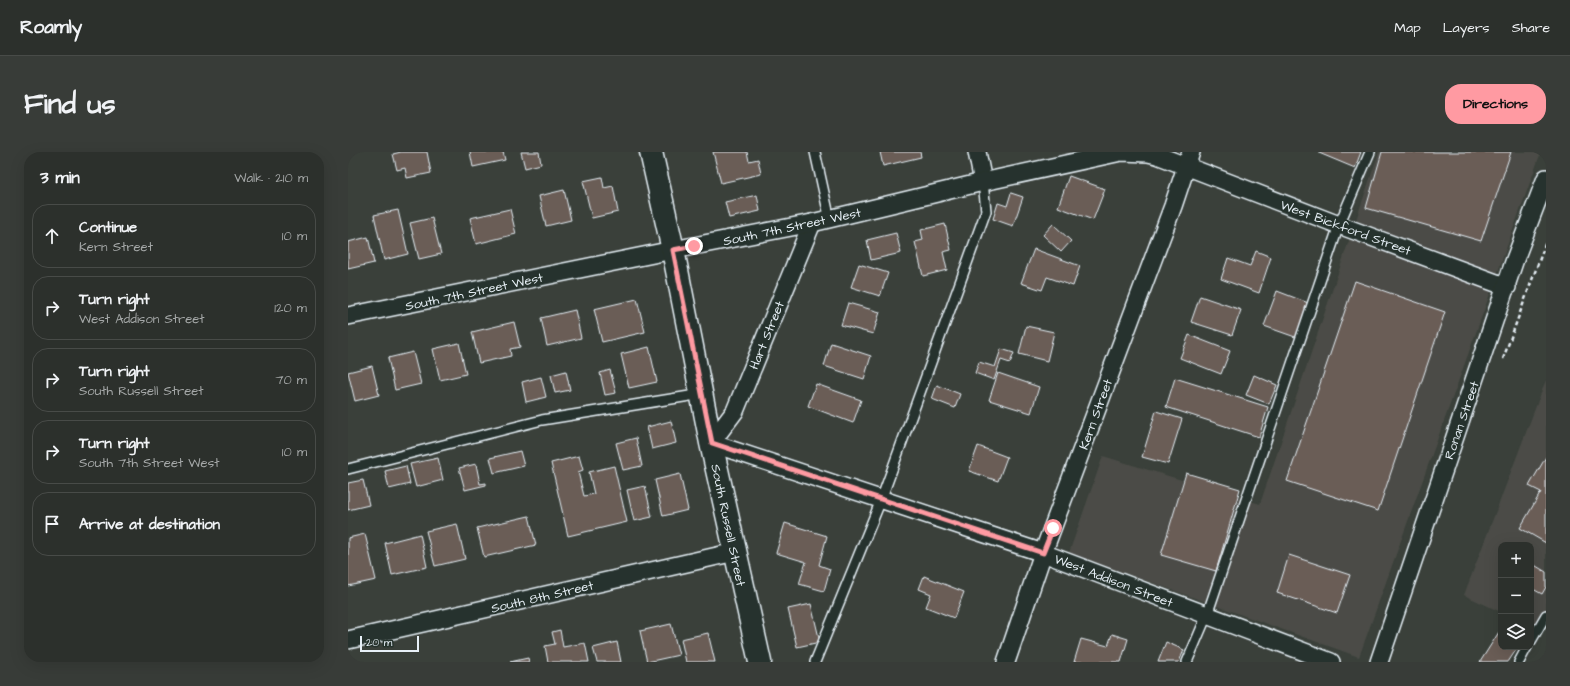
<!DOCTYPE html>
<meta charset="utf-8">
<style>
body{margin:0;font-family:"Architects Daughter",sans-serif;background:#383c38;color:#f1f3f6}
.controls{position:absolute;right:12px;bottom:12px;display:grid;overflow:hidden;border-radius:8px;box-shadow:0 4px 16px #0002}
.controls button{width:36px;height:36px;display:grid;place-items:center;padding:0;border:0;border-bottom:1px solid #484b48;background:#2c302c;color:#f1f3f6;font:20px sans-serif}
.scale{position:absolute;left:12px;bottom:10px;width:59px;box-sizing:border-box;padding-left:4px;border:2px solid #e8f1f8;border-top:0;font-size:11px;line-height:14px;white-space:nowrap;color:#e8f1f8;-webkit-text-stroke:3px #26332d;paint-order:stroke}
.stop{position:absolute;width:12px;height:12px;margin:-9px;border:3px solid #ff9aa2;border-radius:50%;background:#fff}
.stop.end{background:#ff9aa2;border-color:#fff;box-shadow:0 1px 4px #0008}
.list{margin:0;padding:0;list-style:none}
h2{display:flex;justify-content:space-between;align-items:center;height:52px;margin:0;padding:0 16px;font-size:17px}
h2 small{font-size:13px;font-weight:400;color:#a6a9a9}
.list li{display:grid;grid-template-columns:26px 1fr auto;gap:12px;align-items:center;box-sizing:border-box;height:64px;margin:0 8px 8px;padding:0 8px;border:1px solid #484b48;border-radius:16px}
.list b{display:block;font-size:15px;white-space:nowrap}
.list p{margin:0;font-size:13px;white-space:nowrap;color:#a6a9a9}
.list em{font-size:13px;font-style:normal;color:#a6a9a9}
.icon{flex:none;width:22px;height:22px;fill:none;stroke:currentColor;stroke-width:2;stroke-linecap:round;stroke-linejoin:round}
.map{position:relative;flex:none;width:1198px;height:510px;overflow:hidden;border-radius:16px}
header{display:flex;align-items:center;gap:24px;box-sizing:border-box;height:56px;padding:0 20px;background:#2c302c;border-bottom:1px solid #484b48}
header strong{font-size:19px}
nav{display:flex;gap:22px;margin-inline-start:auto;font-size:14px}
.intro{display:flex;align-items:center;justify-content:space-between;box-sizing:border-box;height:96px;padding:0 24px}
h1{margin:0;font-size:28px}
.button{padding:10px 18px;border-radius:16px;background:#ff9aa2;color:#111;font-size:14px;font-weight:700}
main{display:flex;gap:24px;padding:0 24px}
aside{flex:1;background:#2c302c;border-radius:16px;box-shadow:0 4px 16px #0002}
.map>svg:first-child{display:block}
.built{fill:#4b4c47}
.building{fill:#6a5d57;stroke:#e8f1f8}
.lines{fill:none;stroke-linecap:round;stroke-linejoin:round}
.lane-casing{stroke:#e8f1f8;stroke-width:12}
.street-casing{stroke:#e8f1f8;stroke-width:20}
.secondary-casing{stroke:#e8f1f8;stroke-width:25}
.path{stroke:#e8f1f8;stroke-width:2.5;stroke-dasharray:4 3;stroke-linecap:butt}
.lane{stroke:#26332d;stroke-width:9}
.street{stroke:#26332d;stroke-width:17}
.secondary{stroke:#26332d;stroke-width:22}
.route{stroke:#ff9aa2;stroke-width:5}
.labels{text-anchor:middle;stroke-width:3.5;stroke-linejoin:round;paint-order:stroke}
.street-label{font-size:13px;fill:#e8f1f8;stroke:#26332d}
</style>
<header>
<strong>Roamly</strong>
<nav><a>Map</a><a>Layers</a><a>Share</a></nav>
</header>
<div class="intro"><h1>Find us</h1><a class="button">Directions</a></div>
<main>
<aside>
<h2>3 min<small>Walk · 210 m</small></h2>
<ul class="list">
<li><svg class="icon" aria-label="ahead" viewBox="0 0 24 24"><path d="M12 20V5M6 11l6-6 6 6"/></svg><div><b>Continue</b><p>Kern Street</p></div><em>10 m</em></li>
<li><svg class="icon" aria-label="right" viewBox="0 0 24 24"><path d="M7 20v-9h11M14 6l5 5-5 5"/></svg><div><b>Turn right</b><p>West Addison Street</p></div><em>120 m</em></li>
<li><svg class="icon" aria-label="right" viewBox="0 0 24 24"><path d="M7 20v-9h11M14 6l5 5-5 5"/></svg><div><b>Turn right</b><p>South Russell Street</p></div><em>70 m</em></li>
<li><svg class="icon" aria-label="right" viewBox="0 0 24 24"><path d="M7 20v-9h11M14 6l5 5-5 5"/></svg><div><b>Turn right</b><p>South 7th Street West</p></div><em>10 m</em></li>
<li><svg class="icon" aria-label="arrive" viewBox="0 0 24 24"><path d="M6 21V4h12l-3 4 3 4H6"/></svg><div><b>Arrive at destination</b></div></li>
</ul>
</aside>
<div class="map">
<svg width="1198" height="510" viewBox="0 0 1198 510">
<rect width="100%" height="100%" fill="#3a403a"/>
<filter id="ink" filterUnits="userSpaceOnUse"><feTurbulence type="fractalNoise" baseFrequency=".025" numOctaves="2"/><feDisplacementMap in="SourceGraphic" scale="8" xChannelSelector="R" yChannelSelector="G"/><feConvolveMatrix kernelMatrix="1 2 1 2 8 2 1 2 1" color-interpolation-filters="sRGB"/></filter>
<g filter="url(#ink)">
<!-- built -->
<g class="built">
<polygon points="1031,0 1193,0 1011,505 721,401 755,304 912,352"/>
<polygon points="1198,228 1198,463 1190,476 1183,473 1183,393 1153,393 1153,460 1116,443"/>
</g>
<!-- building -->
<g class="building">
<polygon points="53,0 79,0 83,21 59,26 57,16 49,18 45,2"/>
<polygon points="122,0 155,0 157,8 125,15"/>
<polygon points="173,0 191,0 193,12 177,16"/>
<polygon points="365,0 399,0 401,9 410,7 413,22 373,31"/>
<polygon points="532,0 572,0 573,5 535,14"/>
<polygon points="971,0 1013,0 1007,16 971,1"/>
<polygon points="1034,0 1163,0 1133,89 1018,56"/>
<polygon points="721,24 757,37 745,68 710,55"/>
<polygon points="254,25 256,36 265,34 270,60 244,66 235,29"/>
<polygon points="216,38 223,68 198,74 191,44"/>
<polygon points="663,41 675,45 665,74 645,67 650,51 659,54"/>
<polygon points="409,43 412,59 381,66 377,50"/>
<polygon points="162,57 168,82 128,92 122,66"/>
<polygon points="50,58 60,102 36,108 26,63"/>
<polygon points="84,66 93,102 71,107 62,71"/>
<polygon points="597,72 603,98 595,100 599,118 575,124 567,90 575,88 573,78"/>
<polygon points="705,72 723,89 713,100 695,83"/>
<polygon points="548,81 553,101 523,108 519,88"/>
<polygon points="20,85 26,111 0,117 0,90"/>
<polygon points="686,97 732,114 725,134 699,125 694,138 673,131"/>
<polygon points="908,99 923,105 911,141 873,127 880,106 902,114"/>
<polygon points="511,112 540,121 532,144 503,135"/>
<polygon points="1007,129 1097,160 1030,359 939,329"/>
<polygon points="929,139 963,152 950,186 916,174"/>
<polygon points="852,144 893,158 884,183 843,170"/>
<polygon points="289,147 297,180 254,190 246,157"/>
<polygon points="500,151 532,160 525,182 493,173"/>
<polygon points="227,158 233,186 199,194 193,166"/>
<polygon points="166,170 172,195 162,197 163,204 131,211 124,180"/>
<polygon points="678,174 706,180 699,209 671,202"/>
<polygon points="841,183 882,199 873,222 832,206"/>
<polygon points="111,191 118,222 92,228 85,197"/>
<polygon points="483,191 523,204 516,227 476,214"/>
<polygon points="301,195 309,230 281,236 273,202"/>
<polygon points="653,197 666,201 662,211 653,208 646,228 627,221 631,210 647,215"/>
<polygon points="65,200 73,232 47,238 40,206"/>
<polygon points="24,214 31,243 7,249 0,220"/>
<polygon points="262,218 268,241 257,243 252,221"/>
<polygon points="218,219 222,238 207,241 203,223"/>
<polygon points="650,221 691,235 683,261 641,248"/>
<polygon points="906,223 929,233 921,252 898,243"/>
<polygon points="193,225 198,245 178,250 174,230"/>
<polygon points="827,226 920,255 911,285 818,255"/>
<polygon points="468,232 513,248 505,271 460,254"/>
<polygon points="589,233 612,242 607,256 584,247"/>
<polygon points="808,259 834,267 820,312 794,305"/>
<polygon points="323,269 328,291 304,297 299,275"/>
<polygon points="288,286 294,314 275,318 268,291"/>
<polygon points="630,294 659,305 650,329 621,319"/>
<polygon points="172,299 176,314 146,321 142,306"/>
<polygon points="231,304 235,318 230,320 236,344 246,342 241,320 266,314 279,370 220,384 203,311"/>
<polygon points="1198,305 1198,391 1172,376 1193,340 1181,334"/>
<polygon points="90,306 95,328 68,335 62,312"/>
<polygon points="128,312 132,332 138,331 138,333 117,338 111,316"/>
<polygon points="58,314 62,332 41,337 37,319"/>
<polygon points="838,321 892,337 868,419 813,403"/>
<polygon points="332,322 340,358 315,364 307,328"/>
<polygon points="15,328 21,353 0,358 0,331"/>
<polygon points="297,334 304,365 286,369 279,338"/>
<polygon points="181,364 188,393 136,405 129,376"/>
<polygon points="437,371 479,384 471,413 482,417 476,439 451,432 458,410 428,401"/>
<polygon points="109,372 117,407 87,414 78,379"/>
<polygon points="17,382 28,428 0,434 0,386"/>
<polygon points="72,382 79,415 44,423 37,391"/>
<polygon points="941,403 1002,423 989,461 929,441"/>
<polygon points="1183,411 1198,420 1198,435 1194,442 1183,436"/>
<polygon points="576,424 616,440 606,466 578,455 583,442 571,437"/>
<polygon points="463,452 472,490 449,495 440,457"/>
<polygon points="323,472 331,503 299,510 292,479"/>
<polygon points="212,478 215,495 237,491 241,510 200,510 197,494 207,492 204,480"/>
<polygon points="1151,480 1153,481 1153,495 1170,495 1160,510 1132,510"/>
<polygon points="360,481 367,510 338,510 333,487"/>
<polygon points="764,482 780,487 773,510 726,510 733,487 760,494"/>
<polygon points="269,490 273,510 249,510 245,496"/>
<polygon points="818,490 836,498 831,510 810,510"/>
<polygon points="180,506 181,510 162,510"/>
</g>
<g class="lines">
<defs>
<g id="lane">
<polyline points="467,0 482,68"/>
<polyline points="0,317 194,268 354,242"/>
<polyline points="1183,489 1198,463"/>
<polyline points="467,510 533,348 638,59 635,30"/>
<polyline points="839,510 859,463 991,73 1022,0"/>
<polyline points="1171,510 1179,495"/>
</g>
<g id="street">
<polyline points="629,0 635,30"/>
<polyline points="464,71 387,259 363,291 695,401 983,510"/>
<polyline points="0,164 325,98 464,71 635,30 773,0 800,1 809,3 991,73 1159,135"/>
<polyline points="0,488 387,400"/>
<polyline points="658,510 695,401 825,54 843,0"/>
<polyline points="1031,510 1166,110 1198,26"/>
</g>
<polyline id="secondary" points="303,0 325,98 363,291 412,510"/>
</defs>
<!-- lane casing -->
<use href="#lane" class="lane-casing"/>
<!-- street casing -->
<use href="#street" class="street-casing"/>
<!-- secondary casing -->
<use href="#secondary" class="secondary-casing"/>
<!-- path -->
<polyline class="path" points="1155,207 1198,90"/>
<!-- lane -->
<use href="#lane" class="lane"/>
<!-- street -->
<use href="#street" class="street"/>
<!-- secondary -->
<use href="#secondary" class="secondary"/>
</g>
</g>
<g class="lines" filter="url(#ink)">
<!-- route -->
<polyline class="route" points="346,94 325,98 364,291 695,401 705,376"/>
</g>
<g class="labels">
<!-- street labels -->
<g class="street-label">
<text transform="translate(444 74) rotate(-12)" y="5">South 7th Street West</text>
<text transform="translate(998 75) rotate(20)" y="5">West Bickford Street</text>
<text transform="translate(126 139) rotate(-12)" y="5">South 7th Street West</text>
<text transform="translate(418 183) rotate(-68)" y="5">Hart Street</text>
<text transform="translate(747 262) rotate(-70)" y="5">Kern Street</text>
<text transform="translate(1113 268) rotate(-71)" y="5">Ronan Street</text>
<text transform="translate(381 373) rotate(78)" y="5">South Russell Street</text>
<text transform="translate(766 428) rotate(21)" y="5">West Addison Street</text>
<text transform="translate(194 444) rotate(-13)" y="5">South 8th Street</text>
</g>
</g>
</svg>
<div class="controls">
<button>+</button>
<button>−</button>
<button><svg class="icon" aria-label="layers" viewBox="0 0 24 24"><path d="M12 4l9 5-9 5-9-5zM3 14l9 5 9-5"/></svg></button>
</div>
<div class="scale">20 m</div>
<div class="stop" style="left:705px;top:376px"></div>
<div class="stop end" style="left:346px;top:94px"></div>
</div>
</main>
